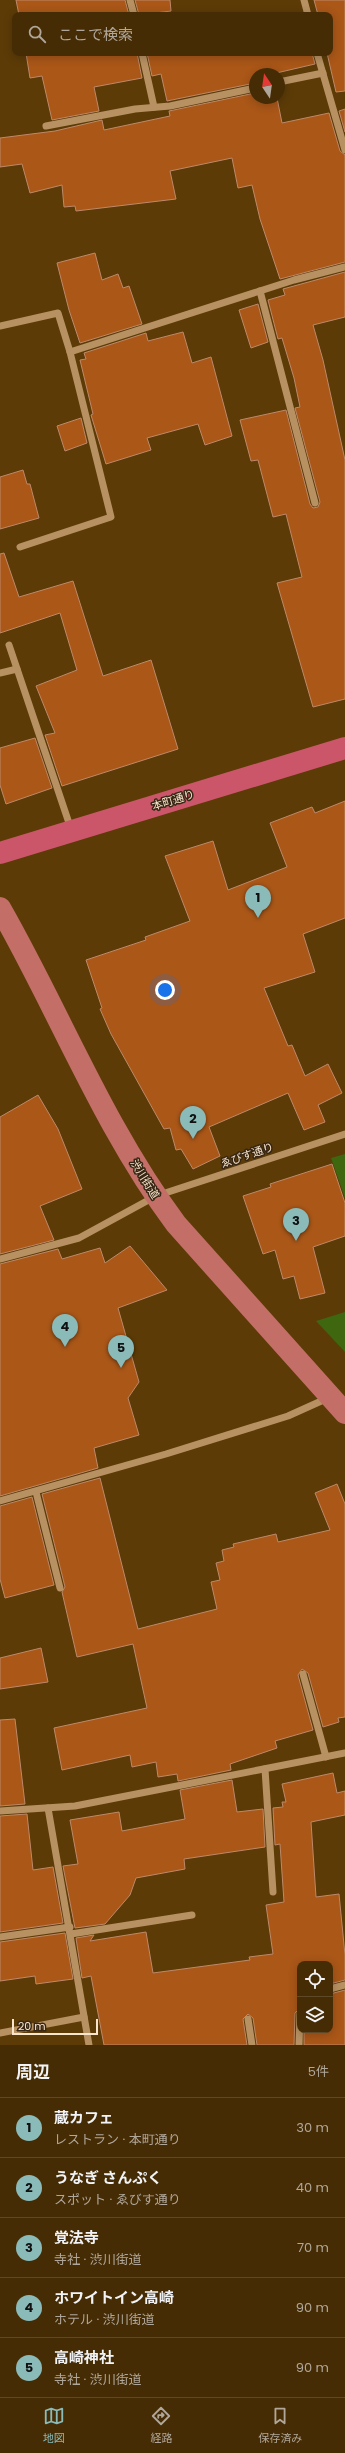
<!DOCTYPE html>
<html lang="ja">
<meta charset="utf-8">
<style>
body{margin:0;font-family:Poppins,"Noto Sans JP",sans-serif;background:#4c340f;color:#f1f3f6}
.controls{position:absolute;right:12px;bottom:12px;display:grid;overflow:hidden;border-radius:8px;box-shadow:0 2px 10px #0003}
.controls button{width:36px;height:36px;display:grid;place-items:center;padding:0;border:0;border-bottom:1px solid #5d4827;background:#452c05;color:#f1f3f6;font:20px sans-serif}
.compass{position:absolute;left:249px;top:68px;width:36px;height:36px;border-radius:50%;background:#452c05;box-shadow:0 2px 10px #0003;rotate:347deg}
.scale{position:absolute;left:12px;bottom:10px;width:86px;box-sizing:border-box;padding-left:4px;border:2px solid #f9e4cc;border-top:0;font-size:11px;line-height:14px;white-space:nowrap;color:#f9e4cc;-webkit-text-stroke:3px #362613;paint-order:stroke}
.you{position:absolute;left:165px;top:990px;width:14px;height:14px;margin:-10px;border:3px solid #fff;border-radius:50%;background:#1a73e8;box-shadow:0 0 0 6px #1a73e833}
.badge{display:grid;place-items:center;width:26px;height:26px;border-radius:50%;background:#8bbbb9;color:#111;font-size:13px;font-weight:700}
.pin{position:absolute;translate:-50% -33px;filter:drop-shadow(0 1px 2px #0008)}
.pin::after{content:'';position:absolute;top:21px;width:14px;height:12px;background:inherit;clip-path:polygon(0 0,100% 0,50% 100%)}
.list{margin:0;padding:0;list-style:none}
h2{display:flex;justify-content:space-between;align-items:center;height:52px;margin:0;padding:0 16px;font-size:17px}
h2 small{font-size:13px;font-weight:400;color:#b0a79a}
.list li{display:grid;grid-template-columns:26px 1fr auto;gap:12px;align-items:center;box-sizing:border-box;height:60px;padding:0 16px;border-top:1px solid #5d4827}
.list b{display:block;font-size:15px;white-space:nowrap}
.list p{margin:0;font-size:13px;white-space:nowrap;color:#b0a79a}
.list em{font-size:13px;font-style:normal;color:#b0a79a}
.icon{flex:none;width:22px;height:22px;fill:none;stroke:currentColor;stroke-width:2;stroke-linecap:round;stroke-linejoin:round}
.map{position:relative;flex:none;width:345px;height:2045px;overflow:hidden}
.search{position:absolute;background:#452c05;box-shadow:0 2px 10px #0003;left:12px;right:12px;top:12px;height:44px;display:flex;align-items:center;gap:10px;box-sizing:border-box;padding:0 14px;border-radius:8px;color:#b0a79a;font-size:15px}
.sheet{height:352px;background:#452c05}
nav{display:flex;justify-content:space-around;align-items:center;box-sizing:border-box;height:56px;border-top:1px solid #5d4827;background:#452c05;font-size:11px;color:#b0a79a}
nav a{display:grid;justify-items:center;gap:2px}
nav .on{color:#8bbbb9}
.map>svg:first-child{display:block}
.green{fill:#3e670f}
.building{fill:#aa5718;stroke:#bd8969}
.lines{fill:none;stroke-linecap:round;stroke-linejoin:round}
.minor{stroke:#b79162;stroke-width:7}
.major{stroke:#c36e67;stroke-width:22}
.highway{stroke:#cb566a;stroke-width:22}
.labels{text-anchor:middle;stroke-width:3;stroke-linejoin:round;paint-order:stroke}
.street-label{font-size:11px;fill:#f9e4cc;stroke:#362613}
</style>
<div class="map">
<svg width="345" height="2045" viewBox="0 0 345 2045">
<rect width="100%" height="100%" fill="#5c3b07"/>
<!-- green -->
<g class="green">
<polygon points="345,1154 345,1198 331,1158"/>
<polygon points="345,1312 345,1352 316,1321"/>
</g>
<!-- building -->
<g class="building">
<polygon points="16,0 125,0 129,15 19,15"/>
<polygon points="135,0 170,0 171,11 139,15"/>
<polygon points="314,0 345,0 345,91 336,92 327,53 330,53 330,15 318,15"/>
<polygon points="26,53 137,53 142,78 94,87 99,111 52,120 42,76 30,78"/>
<polygon points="147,53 312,53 315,64 272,74 255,74 255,83 167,101 161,74 152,76"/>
<polygon points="255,93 255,98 277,98 282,123 329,113 340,151 345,155 345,262 280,279 260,219 252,185 238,188 232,158 170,171 176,199 76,211 75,206 64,207 62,185 30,193 22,164 0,167 0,138 55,131 102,120 104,130 170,116 169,111"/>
<polygon points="345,109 345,132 339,111"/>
<polygon points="95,253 102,280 118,274 123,288 129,286 142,324 80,343 69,310 57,263"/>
<polygon points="345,272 345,317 313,325 323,360 345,460 345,699 313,707 277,583 302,577 286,514 273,517 258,460 251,461 240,420 286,410 310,504 313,508 318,507 320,502 295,408 300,407 294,378 282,338 278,339 268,300 285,295 283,289"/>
<polygon points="258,304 268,342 251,348 239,310"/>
<polygon points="183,332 192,363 211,357 232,436 205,445 198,424 147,438 151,450 106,464 91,415 93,414 80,360 86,359 84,353 146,333 148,341"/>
<polygon points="81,418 87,443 65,451 57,426"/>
<polygon points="23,470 27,484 30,484 39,518 0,529 0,477"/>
<polygon points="4,553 19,597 73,581 103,676 151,660 178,749 62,786 45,735 55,733 36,686 77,670 60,613 0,633 0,554"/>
<polygon points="35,738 52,788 6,804 0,785 0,748"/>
<polygon points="345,801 345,918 303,934 315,972 264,988 288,1046 292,1045 305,1076 328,1064 342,1093 318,1105 325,1122 304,1130 288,1093 209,1127 220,1156 193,1169 181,1149 176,1150 170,1128 164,1129 111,1034 100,1009 102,1008 86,960 146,940 145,937 190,921 165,856 213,841 228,890 287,867 270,823 312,807 315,813"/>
<polygon points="38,1095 58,1129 82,1189 40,1206 54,1240 0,1254 0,1117"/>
<polygon points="332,1164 345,1203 345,1236 313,1247 325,1293 300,1299 294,1276 283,1279 275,1250 263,1254 243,1196 271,1187 270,1184"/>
<polygon points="130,1246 167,1290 118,1308 139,1382 128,1398 139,1435 94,1448 98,1468 0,1496 0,1264 58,1249 62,1259 100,1248 105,1263"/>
<polygon points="100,1478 138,1629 217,1609 211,1582 220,1580 216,1563 224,1561 222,1550 234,1547 233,1544 276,1534 278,1542 330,1530 315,1493 337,1484 345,1504 345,1717 338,1718 339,1722 323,1727 308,1673 302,1669 298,1675 313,1730 275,1741 277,1748 230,1764 231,1770 178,1781 177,1774 158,1777 156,1762 132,1767 130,1755 62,1770 54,1728 147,1708 133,1644 77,1657 62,1592 65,1587 42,1494"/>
<polygon points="32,1497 54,1585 5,1598 0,1579 0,1506"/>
<polygon points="41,1648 48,1682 0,1689 0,1658"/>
<polygon points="15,1719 25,1804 0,1806 0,1720"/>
<polygon points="333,1773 337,1793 345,1791 345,1815 311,1822 316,1897 339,1894 345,1955 345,1980 330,1984 330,1964 300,1964 300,2008 295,2013 294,2045 257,2045 253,2018 248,2014 243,2019 247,2045 104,2045 91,1976 82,1978 76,1938 94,1935 90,1941 146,1932 153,1973 250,1960 249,1957 273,1954 266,1905 284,1902 280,1844 275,1845 273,1808 283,1807 282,1802 286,1802 282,1784"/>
<polygon points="232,1780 237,1812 263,1809 265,1847 184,1859 185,1869 136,1878 130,1895 105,1924 75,1928 63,1866 78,1864 70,1820 119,1812 122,1831 185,1819 180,1790"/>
<polygon points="27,1814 33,1870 53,1867 63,1923 0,1932 0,1816"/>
<polygon points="65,1933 73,1979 36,1984 35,1976 0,1981 0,1942"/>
<polygon points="345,1990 345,2045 304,2045 304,2030 330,2030 330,1994"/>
</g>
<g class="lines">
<!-- minor -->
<g class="minor">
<polyline points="130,0 134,15"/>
<polyline points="304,0 308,15"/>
<polyline points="142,53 154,107"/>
<polyline points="317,53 345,150"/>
<polyline points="279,82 323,73"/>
<polyline points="46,126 135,109 170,106 255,88"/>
<polyline points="260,291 315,503"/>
<polyline points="0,326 58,313 70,352 294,280 345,267"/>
<polyline points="20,547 111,517 70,352"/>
<polyline points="9,645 71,829"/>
<polyline points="0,673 17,669"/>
<polyline points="0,1259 79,1238 156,1196 345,1134"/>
<polyline points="36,1492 60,1588"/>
<polyline points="0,1501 166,1454 288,1416 328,1398"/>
<polyline points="303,1674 326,1757"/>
<polyline points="265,1769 273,1892"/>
<polyline points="48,1808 89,2045"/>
<polyline points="0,1811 75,1806 345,1753"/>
<polyline points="71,1934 192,1915"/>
<polyline points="0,1937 70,1927"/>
<polyline points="330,1989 345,1985"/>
<polyline points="248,2019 252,2045"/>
<polyline points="0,2033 84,2017"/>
<polyline points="299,2045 300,2013"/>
</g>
<!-- major -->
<path class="major" d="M0,908C60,1013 103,1126 176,1224L345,1413"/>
<!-- highway -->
<polyline class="highway" points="0,853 345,748"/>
</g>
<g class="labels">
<!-- street labels -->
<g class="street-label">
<text transform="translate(173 800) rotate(-17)" y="4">本町通り</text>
<text transform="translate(247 1155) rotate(-19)" y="4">ゑびす通り</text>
<text transform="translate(145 1179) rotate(58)" y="4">渋川街道</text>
</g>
</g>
</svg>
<div class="controls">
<button><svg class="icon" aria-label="locate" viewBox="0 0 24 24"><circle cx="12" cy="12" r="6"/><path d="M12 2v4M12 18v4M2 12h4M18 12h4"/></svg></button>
<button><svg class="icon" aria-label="layers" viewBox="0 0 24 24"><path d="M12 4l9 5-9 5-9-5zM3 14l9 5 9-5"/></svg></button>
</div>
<svg class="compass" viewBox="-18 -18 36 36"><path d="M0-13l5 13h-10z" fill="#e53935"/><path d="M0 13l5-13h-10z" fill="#b0a79a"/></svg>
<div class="scale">20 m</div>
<div class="you"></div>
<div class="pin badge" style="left:258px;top:918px">1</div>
<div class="pin badge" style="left:193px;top:1139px">2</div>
<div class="pin badge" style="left:296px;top:1241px">3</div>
<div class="pin badge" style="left:65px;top:1347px">4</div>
<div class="pin badge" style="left:121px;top:1368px">5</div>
<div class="search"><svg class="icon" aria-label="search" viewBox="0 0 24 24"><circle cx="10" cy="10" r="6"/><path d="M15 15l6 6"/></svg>ここで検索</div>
</div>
<section class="sheet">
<h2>周辺<small>5件</small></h2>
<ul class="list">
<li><span class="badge">1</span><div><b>蔵カフェ</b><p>レストラン · 本町通り</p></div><em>30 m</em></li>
<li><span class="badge">2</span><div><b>うなぎ さんぷく</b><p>スポット · ゑびす通り</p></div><em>40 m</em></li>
<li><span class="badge">3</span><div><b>覚法寺</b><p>寺社 · 渋川街道</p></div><em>70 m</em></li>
<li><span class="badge">4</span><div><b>ホワイトイン高崎</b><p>ホテル · 渋川街道</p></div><em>90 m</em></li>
<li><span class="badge">5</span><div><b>高崎神社</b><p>寺社 · 渋川街道</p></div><em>90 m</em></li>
</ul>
</section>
<nav>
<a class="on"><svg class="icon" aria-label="map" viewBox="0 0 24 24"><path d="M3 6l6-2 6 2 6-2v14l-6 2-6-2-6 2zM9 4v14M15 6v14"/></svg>地図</a>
<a><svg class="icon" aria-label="directions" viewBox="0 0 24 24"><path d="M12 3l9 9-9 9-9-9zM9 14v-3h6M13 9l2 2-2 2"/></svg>経路</a>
<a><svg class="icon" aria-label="saved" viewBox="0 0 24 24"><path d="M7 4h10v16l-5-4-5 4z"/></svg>保存済み</a>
</nav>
